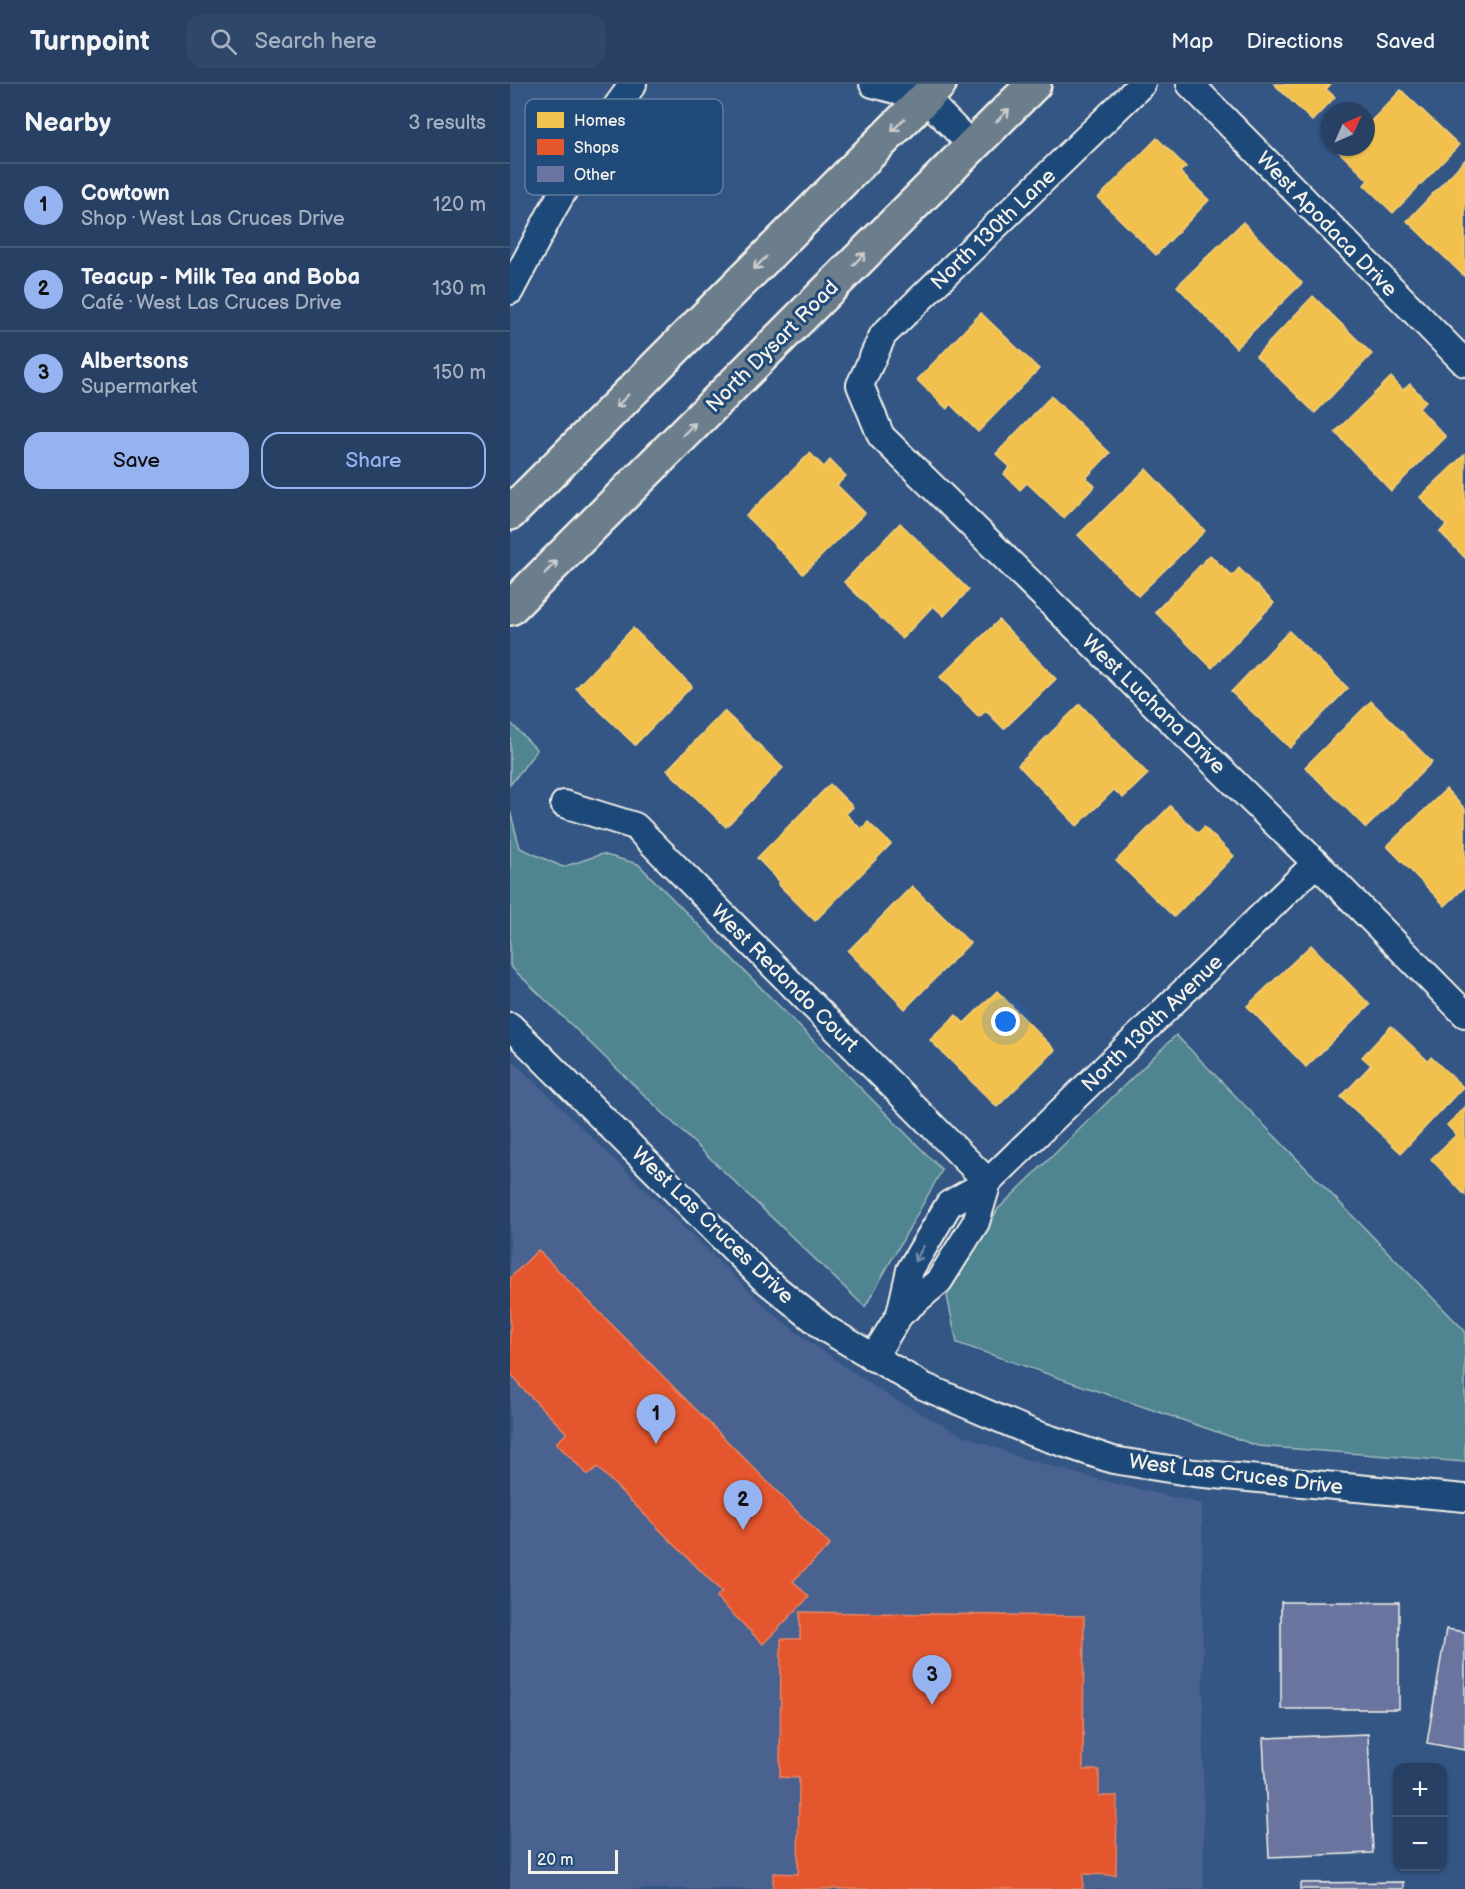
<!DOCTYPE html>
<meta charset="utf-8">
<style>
body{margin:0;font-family:"Balsamiq Sans",sans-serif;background:#2f476a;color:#f1f3f6}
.controls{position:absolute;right:18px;bottom:18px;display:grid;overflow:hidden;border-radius:12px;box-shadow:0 2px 4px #0004}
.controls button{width:54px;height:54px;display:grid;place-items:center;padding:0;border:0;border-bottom:2px solid #435978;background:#274064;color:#f1f3f6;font:30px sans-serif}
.compass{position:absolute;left:811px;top:18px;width:54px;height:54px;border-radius:50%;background:#274064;box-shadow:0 2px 4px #0004;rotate:45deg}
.scale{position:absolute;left:18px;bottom:15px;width:90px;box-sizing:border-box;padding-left:6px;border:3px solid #f4f1e8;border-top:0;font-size:16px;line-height:21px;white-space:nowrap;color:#f4f1e8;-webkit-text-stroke:4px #1f4a7a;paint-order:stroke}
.you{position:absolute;left:496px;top:938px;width:21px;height:21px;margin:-15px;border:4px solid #fff;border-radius:50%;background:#1a73e8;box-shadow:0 0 0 9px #1a73e833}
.badge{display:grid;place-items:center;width:39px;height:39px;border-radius:50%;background:#95b2f1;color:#111;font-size:20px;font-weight:700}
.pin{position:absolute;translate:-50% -50px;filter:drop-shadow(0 2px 3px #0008)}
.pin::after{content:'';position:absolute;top:32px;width:21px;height:18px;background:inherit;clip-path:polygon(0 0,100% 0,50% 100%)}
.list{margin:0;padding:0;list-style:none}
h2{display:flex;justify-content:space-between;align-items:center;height:78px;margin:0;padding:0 24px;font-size:26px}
h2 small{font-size:20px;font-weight:400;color:#a4afbf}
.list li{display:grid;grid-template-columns:39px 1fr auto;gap:18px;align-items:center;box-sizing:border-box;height:84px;padding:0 24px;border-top:2px solid #435978}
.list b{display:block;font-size:22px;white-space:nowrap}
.list p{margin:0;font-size:20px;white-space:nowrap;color:#a4afbf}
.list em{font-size:20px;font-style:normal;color:#a4afbf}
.actions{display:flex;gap:12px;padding:18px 24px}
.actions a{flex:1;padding:14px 0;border:2px solid #95b2f1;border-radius:18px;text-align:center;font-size:21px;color:#95b2f1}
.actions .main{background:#95b2f1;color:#111}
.icon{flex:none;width:33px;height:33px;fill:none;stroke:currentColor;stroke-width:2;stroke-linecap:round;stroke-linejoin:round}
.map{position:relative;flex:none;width:955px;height:1805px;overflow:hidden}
header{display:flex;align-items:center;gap:36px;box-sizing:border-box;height:84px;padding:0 30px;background:#274064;border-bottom:2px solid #435978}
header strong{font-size:28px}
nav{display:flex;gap:33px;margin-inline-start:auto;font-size:21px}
.search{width:420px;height:54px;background:#2f476a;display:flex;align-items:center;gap:15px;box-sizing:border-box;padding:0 21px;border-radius:18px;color:#a4afbf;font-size:22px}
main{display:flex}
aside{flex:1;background:#274064}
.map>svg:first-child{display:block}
.built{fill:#48628f}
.green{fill:#4f8491;stroke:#a2babc;stroke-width:1.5}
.homes{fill:#f2c14e;stroke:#f3cf7c;stroke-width:1.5}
.shops{fill:#e4572e;stroke:#e98566;stroke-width:1.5}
.building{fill:#69759f;stroke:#f4f1e8;stroke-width:1.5}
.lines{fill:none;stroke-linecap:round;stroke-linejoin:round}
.minor-casing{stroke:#f4f1e8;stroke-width:30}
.primary-casing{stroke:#f4f1e8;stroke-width:38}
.minor{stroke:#1f4a7a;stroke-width:26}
.primary{stroke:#6c7d8c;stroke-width:33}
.oneway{stroke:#cbcecc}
.oneway2{stroke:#748da6}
.labels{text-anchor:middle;stroke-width:6;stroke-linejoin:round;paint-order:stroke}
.street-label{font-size:21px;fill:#f4f1e8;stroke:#1f4a7a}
.key{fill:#1f4a7a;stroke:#5f7c9b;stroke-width:1.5}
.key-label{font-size:16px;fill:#f4f1e8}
</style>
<header>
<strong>Turnpoint</strong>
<div class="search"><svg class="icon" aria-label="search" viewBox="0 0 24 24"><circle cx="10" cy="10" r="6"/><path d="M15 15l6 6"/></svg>Search here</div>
<nav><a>Map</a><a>Directions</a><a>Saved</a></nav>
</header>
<main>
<aside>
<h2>Nearby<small>3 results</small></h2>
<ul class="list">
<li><span class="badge">1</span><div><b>Cowtown</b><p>Shop · West Las Cruces Drive</p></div><em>120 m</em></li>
<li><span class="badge">2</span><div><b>Teacup - Milk Tea and Boba</b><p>Café · West Las Cruces Drive</p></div><em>130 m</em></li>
<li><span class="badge">3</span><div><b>Albertsons</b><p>Supermarket</p></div><em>150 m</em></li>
</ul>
<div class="actions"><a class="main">Save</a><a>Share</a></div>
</aside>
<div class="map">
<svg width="955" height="1805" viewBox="0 0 955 1805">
<rect width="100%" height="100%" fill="#345685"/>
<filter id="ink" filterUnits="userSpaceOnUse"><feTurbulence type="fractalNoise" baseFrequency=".0167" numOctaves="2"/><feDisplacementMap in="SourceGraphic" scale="12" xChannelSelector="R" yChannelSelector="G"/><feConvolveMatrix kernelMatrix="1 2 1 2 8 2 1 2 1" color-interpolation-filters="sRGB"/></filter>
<g filter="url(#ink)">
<!-- built -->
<polygon class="built" points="0,974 259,1226 298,1257 378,1312 452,1351 512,1374 586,1395 692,1420 694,1805 0,1805"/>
<!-- green -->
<g class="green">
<polygon points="0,638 27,666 0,701"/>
<polygon points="0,727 10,764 53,783 92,770 128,780 432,1086 355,1223 0,882"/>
<polygon points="666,951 955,1247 955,1378 748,1362 447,1259 437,1212 488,1125"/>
</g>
<!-- homes -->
<g class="homes">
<polygon points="764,0 821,0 816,5 825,13 802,37"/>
<polygon points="891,6 949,61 883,129 854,101 858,96 824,63 856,63 856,33 861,37"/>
<polygon points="647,54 676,83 670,88 699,116 646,171 588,114"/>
<polygon points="955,76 955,193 897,137"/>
<polygon points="733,138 792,199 726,264 667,202"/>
<polygon points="803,212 862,270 805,329 746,272"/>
<polygon points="471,229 529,285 468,348 440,320 437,325 407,296"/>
<polygon points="881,293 893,306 900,300 916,317 909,324 936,353 881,407 825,348"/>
<polygon points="541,312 600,369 576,394 585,402 554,434 517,399 510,406 494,390 500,383 486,370"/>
<polygon points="300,369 314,383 320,376 336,392 327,401 355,429 293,490 236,432"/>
<polygon points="955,370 955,474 930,448 936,441 910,413"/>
<polygon points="636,385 695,447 628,512 568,451"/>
<polygon points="390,439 459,506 434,532 423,522 392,555 334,498"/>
<polygon points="700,471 722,492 729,484 764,519 702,584 645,528"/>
<polygon points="489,536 546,595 494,645 476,627 469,633 430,593"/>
<polygon points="123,544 182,602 125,661 66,604"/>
<polygon points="779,547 838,604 780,664 721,608"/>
<polygon points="861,617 922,678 856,744 795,683"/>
<polygon points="570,620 638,690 613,714 604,706 567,742 508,681"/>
<polygon points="214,627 273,684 216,743 157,686"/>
<polygon points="320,700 343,723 336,730 351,745 358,738 381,760 305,837 268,800 270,798 247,774"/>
<polygon points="936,705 955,725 955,803 935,822 877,762"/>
<polygon points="660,722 688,749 694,743 724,772 664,833 606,777"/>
<polygon points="402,802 460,859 395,925 338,867"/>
<polygon points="801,861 860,921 796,983 737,922"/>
<polygon points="487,907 545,966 487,1023 420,956 446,931 454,939"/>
<polygon points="881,942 918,977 921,973 953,1003 891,1069 831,1013 861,981 852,973"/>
<polygon points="955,1023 955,1111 921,1075 946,1051 937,1041"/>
</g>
<!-- shops -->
<g class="shops">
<polygon points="28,1166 320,1461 283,1497 299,1513 253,1560 206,1513 212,1508 87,1383 78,1391 46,1359 57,1349 9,1301 10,1300 0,1289 0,1194"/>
<polygon points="290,1528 574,1532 573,1686 589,1686 589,1712 607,1712 606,1791 573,1790 573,1805 263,1805 263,1789 288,1790 289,1694 270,1693 271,1555 290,1555"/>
</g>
<!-- building -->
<g class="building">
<rect x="771" y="1518" width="118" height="107"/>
<polygon points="936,1545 955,1548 955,1666 917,1659"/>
<polygon points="858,1650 863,1769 759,1773 753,1654"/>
<polygon points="894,1798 894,1805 790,1805 790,1799"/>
</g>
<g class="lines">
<defs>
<g id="minor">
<polyline points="363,0 415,14 462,62"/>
<polyline points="632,0 373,251 350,301 371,352 806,779 955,930"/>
<polyline points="680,0 955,279"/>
<polyline points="0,207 43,125 86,51 123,0"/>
<polyline points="54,720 125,742 478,1098"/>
<polyline points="0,942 253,1194 316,1245 413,1302 523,1349 603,1376 684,1389 955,1414"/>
<polyline points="390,1230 400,1186 439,1120 478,1098 806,779"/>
<polyline points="363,1274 390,1230 429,1197 466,1138 478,1098"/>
</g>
<g id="primary">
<polyline points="0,429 429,0"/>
<polyline points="0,524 524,0"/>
</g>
</defs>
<!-- minor casing -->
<use href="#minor" class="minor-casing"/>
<!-- primary casing -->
<use href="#primary" class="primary-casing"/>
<!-- minor -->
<use href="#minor" class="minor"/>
<!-- primary -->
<use href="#primary" class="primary"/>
</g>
<!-- one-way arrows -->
<defs><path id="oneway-shaft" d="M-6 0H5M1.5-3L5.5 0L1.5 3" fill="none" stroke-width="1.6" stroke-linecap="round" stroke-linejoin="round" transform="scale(1.5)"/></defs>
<g class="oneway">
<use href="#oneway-shaft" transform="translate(493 31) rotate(-45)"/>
<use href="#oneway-shaft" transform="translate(388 41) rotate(135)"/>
<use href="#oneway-shaft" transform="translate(349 175) rotate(-45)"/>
<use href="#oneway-shaft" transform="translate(250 179) rotate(135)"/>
<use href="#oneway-shaft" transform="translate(112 317) rotate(135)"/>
<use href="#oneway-shaft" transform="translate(179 345) rotate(-45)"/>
<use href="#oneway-shaft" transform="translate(41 483) rotate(-45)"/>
</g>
<use class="oneway2" href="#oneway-shaft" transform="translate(409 1170) rotate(120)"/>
</g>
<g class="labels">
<!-- street labels -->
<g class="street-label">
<text transform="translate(817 140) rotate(46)" y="7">West Apodaca Drive</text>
<text transform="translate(483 145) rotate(-44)" y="7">North 130th Lane</text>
<text transform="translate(262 262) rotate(-45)" y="7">North Dysart Road</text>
<text transform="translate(644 620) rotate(44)" y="7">West Luchana Drive</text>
<text transform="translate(275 894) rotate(45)" y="7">West Redondo Court</text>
<text transform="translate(642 939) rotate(-44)" y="7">North 130th Avenue</text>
<text transform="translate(203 1141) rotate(44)" y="7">West Las Cruces Drive</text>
<text transform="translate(726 1390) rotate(7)" y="7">West Las Cruces Drive</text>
</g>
</g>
<!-- legend -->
<rect x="15" y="15" width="198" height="96" rx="9" class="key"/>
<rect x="27" y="28" width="27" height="16" fill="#f2c14e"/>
<rect x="27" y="55" width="27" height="16" fill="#e4572e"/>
<rect x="27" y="82" width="27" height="16" fill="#69759f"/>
<g class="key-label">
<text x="64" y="42">Homes</text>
<text x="64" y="69">Shops</text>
<text x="64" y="96">Other</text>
</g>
</svg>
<div class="controls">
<button>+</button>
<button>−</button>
</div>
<svg class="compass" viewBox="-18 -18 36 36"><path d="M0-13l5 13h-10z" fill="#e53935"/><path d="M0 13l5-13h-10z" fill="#a4afbf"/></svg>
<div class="scale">20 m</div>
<div class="you"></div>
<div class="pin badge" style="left:146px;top:1360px">1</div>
<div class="pin badge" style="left:233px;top:1446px">2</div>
<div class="pin badge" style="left:422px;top:1621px">3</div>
</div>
</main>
